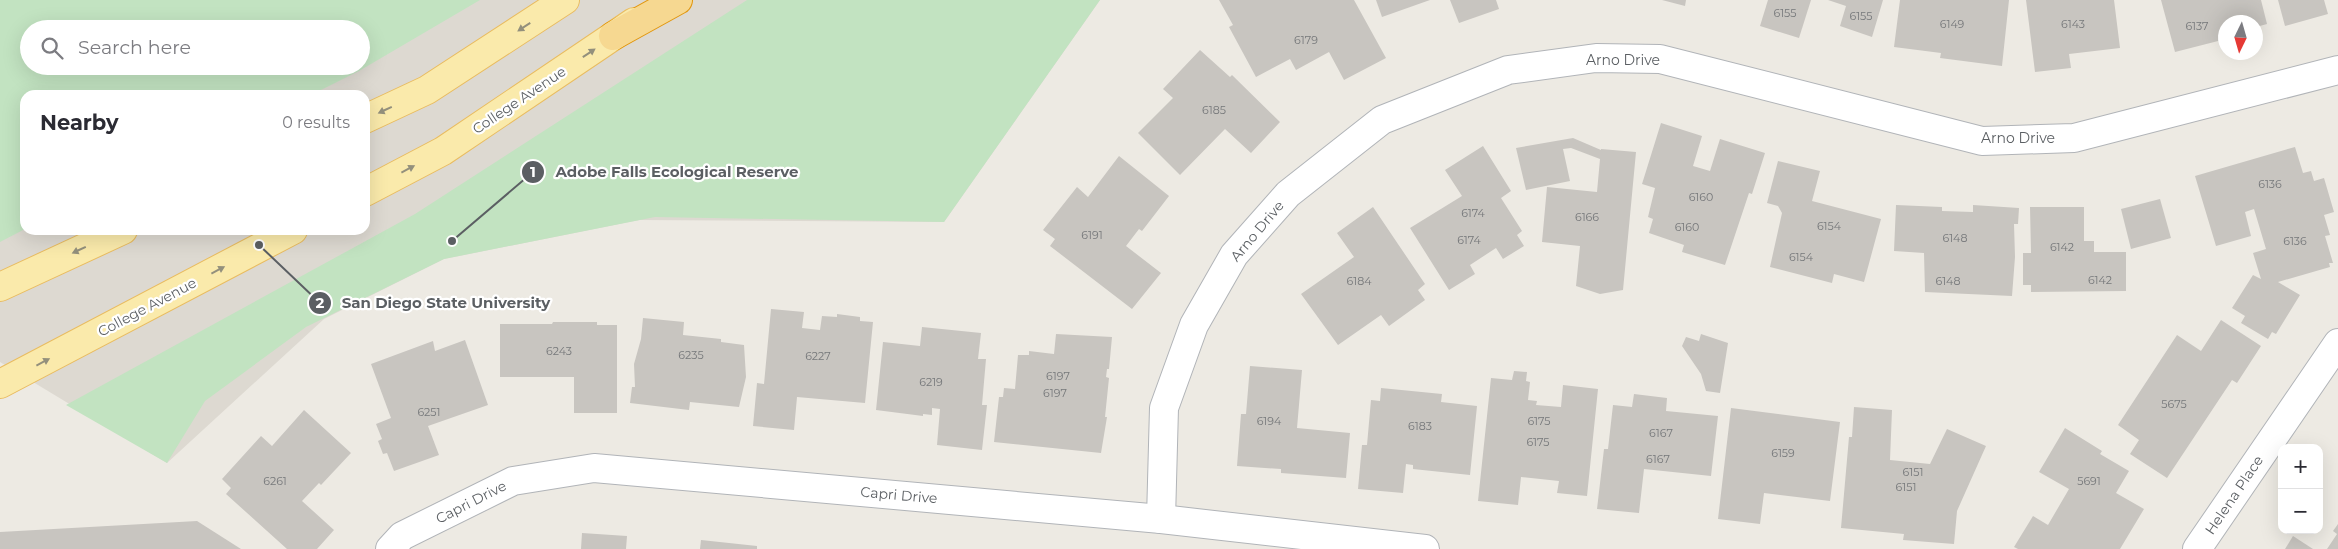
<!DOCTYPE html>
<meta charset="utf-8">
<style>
body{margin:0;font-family:Montserrat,sans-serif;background:#f7f7f7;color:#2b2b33}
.controls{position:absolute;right:15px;bottom:15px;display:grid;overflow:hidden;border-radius:10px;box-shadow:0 5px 20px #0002}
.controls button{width:45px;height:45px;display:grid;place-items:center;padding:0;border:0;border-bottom:1px solid #e1e1e2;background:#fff;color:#2b2b33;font:25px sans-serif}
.compass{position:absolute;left:2218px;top:15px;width:45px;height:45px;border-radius:50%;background:#fff;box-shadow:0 5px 20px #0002;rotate:185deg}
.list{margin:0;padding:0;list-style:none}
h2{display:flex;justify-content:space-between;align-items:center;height:65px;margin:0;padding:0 20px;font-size:21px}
h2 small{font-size:16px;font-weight:400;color:#7c7c81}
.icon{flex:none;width:28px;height:28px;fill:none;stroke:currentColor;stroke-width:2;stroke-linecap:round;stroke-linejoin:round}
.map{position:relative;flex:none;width:2338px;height:549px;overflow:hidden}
.search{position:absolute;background:#fff;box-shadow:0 5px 20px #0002;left:20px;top:20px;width:350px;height:55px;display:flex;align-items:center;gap:12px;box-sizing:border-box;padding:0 18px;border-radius:28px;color:#7c7c81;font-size:19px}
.panel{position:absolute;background:#fff;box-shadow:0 5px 20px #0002;left:20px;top:90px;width:350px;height:145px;border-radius:15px}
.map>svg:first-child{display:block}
.education{fill:#ddd9d1;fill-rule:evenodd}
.green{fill:#c2e3c1;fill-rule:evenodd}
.building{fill:#c8c5c0}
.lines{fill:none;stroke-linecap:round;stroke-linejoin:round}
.minor-casing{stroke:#b1b4b8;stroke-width:30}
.primary-casing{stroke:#e9bc60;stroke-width:30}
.motorway-casing{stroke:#e2970e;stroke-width:30}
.minor{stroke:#fff;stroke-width:28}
.primary{stroke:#faeaab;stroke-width:28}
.motorway{stroke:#f6d891;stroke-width:28}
.oneway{fill:#93907c}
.labels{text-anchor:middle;stroke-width:4.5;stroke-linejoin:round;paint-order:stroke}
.number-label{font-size:11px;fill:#76787a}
.street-label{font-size:14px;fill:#5b5f63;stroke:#fff}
.leader{fill:none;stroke:#5b5f63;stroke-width:2}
.callout-dot{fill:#5b5f63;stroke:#fff;stroke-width:2}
.mark-label{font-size:15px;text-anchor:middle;font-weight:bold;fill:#fff}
.callout-label{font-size:15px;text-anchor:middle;font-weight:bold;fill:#5b5f63;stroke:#fff;stroke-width:4.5;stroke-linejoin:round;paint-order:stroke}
</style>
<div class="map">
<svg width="2338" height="549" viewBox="0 0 2338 549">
<rect width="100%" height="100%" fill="#edeae3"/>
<!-- education -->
<path class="education" d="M0,0H1100L944,222L639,220L444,259L324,319L167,463L0,362ZM29,29H361V66H29ZM25,95H365V230H25Z"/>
<!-- green -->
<g class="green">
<path d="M0,0H480L359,71L311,95H25V229L0,242ZM29,29H361V66H29Z"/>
<polygon points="747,0 1100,0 944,222 655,217 444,259 306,327 205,401 167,463 66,405 415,214"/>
</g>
<!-- building -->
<g class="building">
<polygon points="1219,0 1354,0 1386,58 1344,80 1329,52 1296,70 1290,59 1256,77 1229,27 1233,25"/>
<polygon points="1376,0 1430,0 1382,17"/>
<polygon points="1450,0 1496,0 1499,9 1459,23"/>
<polygon points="1662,0 1686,0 1685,6"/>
<polygon points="1768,0 1811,0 1799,38 1760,26"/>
<polygon points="1828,0 1883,0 1872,37 1840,26 1846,6"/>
<polygon points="1900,0 2009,0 2002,66 1940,58 1941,53 1894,47"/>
<polygon points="2026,0 2114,0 2120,48 2069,54 2071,68 2035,72"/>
<polygon points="2161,0 2261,0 2267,24 2256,27 2256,22 2226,22 2226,35 2221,37 2222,40 2175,52"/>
<polygon points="2278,0 2324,0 2328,14 2285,26"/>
<polygon points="1200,50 1230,77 1232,75 1280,122 1251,153 1225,129 1180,175 1138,133 1173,98 1163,89"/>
<polygon points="1661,123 1702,136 1693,166 1710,171 1720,139 1765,153 1752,194 1749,193 1725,265 1682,252 1684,245 1649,233 1653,219 1648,217 1655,188 1642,184"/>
<polygon points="1573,138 1601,150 1601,149 1636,152 1623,290 1600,294 1576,286 1580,246 1542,242 1547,187 1597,192 1600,159 1571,148 1563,149 1570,181 1526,190 1516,148"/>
<polygon points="1483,146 1511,191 1501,198 1522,231 1517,235 1524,246 1503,259 1496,248 1470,265 1475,274 1449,290 1410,228 1462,196 1445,170"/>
<polygon points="2295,147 2303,173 2311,171 2314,181 2324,178 2334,212 2324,215 2330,235 2325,236 2333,263 2329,263 2330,267 2278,282 2300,295 2276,334 2272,332 2268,339 2241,323 2245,316 2232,308 2253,275 2261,279 2253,253 2266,249 2254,209 2245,212 2251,236 2216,246 2195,176"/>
<polygon points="1119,156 1169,196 1142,231 1139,229 1126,246 1161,273 1132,309 1050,246 1055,239 1043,230 1077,187 1088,197"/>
<polygon points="1778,161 1820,171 1812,201 1881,219 1864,282 1834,274 1832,283 1770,267 1782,213 1778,206 1767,203"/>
<polygon points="2160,199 2171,238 2131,249 2121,209"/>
<polygon points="1896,205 1942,207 1942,211 1973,212 1973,205 2019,208 2018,224 2014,224 2015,257 2012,296 1925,292 1924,253 1894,251"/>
<polygon points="1373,207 1425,284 1418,290 1425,300 1389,326 1381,315 1338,345 1301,294 1354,257 1337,233"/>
<polygon points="2030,207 2084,207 2084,241 2094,241 2094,252 2126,252 2126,291 2031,292 2031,285 2023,285 2023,253 2031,253"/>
<polygon points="771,309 804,312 802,328 820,330 822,316 837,317 837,314 860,317 860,321 873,322 865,403 797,397 794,430 753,426 757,383 764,384"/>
<polygon points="643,318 684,322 683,335 721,339 721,342 744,345 746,377 739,407 690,402 689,410 630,403 632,387 635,387 634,364 641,339"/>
<polygon points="2221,320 2261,346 2237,383 2232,380 2167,478 2130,454 2139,440 2118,425 2177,335 2201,351"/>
<polygon points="553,322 597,322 597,325 617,325 617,413 574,413 574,377 500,377 500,324 552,324"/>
<polygon points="922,327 981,333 978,359 986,359 982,405 987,405 982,450 937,445 940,409 932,408 932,415 923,414 923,416 876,410 883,342 920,346"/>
<polygon points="1056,334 1112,337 1109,369 1107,369 1106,377 1109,378 1105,417 1107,417 1101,453 994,442 999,397 1003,397 1004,388 1015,389 1018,355 1029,355 1029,351 1054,354"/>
<polygon points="1701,334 1728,343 1720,393 1706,391 1701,374 1682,346 1686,337 1699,341"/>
<polygon points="465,340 488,405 428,426 439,455 394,471 387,453 383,454 378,441 382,439 376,424 391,418 371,364 433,341 435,351"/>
<polygon points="1250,366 1302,370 1297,428 1350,433 1346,478 1281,473 1281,469 1237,466 1241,414 1246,414"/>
<polygon points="1514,371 1527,372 1526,381 1530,382 1528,400 1537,401 1536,405 1561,407 1563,385 1598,389 1587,496 1557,493 1559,481 1521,477 1518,505 1478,501 1491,378 1512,380"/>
<polygon points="1381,388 1442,394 1441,402 1477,406 1470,475 1413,469 1413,465 1406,464 1403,493 1358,489 1362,445 1367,445 1371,400 1380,401"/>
<polygon points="1634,394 1667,398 1666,411 1718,416 1711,476 1644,469 1639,513 1597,509 1604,449 1608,449 1613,405 1632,407"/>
<polygon points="1854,407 1892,410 1890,460 1930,464 1947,429 1986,446 1957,511 1954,544 1903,540 1904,534 1841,528 1849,437 1852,437"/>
<polygon points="1731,408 1840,422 1830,501 1764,493 1760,524 1718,519"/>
<polygon points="304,410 351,453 321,485 319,483 302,501 334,530 317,549 287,549 226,494 231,488 222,479 261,436 272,446"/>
<polygon points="2065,428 2102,451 2100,454 2129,471 2116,493 2144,509 2120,549 2018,549 2014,547 2033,516 2048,525 2069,489 2039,472"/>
<polygon points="197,521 241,549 0,549 0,532"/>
<polygon points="2338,524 2338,549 2327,549 2337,534 2333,531"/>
<polygon points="582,533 627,536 626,549 581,549"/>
<polygon points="2293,536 2313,549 2285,549"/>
<polygon points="701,540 757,546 757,549 700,549"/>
</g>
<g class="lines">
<defs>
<g id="minor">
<polyline points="1161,519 1164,408 1194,325 1234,255 1288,194 1382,120 1508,70 1596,58 1660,59 1982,141 2074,138 2338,70"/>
<polyline points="390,549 402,536 513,481 594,468 1161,519 1425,549"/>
<polyline points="2197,549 2338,343"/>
</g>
<g id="primary">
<polyline points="365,119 427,90 565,0"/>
<polyline points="365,192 443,151 634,22"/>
<polyline points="0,287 123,230"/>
<polyline points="0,384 293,230"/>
</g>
<polyline id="motorway" points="613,36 678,0"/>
</defs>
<!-- minor casing -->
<use href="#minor" class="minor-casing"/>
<!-- primary casing -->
<use href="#primary" class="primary-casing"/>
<!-- motorway casing -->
<use href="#motorway" class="motorway-casing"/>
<!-- minor -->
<use href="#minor" class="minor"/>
<!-- primary -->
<use href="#primary" class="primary"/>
<!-- motorway -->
<use href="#motorway" class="motorway"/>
</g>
<!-- one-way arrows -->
<defs><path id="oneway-solid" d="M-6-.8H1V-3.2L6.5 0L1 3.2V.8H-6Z" transform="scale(1.25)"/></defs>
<g class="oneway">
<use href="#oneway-solid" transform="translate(524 27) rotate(147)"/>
<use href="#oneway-solid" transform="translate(589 53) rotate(-34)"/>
<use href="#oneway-solid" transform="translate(385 110) rotate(155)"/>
<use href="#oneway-solid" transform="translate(408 169) rotate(-28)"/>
<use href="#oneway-solid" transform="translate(79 250) rotate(155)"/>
<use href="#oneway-solid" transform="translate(218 270) rotate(-28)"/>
<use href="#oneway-solid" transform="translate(43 362) rotate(-28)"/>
</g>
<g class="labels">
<!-- number labels -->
<g class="number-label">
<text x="1785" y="17">6155</text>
<text x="1861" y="20">6155</text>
<text x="1952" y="28">6149</text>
<text x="2073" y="28">6143</text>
<text x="2197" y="30">6137</text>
<text x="1306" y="44">6179</text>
<text x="1214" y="114">6185</text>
<text x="2270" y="188">6136</text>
<text x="1701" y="201">6160</text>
<text x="1473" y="217">6174</text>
<text x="1587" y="221">6166</text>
<text x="1829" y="230">6154</text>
<text x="1687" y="231">6160</text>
<text x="1092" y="239">6191</text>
<text x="1955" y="242">6148</text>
<text x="1469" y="244">6174</text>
<text x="2295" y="245">6136</text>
<text x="2062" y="251">6142</text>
<text x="1801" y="261">6154</text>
<text x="2100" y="284">6142</text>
<text x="1359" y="285">6184</text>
<text x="1948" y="285">6148</text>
<text x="559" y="355">6243</text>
<text x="691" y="359">6235</text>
<text x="818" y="360">6227</text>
<text x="1058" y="380">6197</text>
<text x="931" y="386">6219</text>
<text x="1055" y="397">6197</text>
<text x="2174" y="408">5675</text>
<text x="429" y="416">6251</text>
<text x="1269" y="425">6194</text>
<text x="1539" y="425">6175</text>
<text x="1420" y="430">6183</text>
<text x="1661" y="437">6167</text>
<text x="1538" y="446">6175</text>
<text x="1783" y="457">6159</text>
<text x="1658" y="463">6167</text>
<text x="1913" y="476">6151</text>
<text x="275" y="485">6261</text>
<text x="2089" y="485">5691</text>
<text x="1906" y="491">6151</text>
</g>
<!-- street labels -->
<g class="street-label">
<text x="1623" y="65">Arno Drive</text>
<text transform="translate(519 100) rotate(-34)" y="5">College Avenue</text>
<text x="2018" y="143">Arno Drive</text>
<text transform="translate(1257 231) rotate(-50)" y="5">Arno Drive</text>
<text transform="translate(147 307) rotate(-28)" y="5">College Avenue</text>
<text transform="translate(899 495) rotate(5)" y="5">Capri Drive</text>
<text transform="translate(2234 495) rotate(-56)" y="5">Helena Place</text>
<text transform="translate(471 502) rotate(-27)" y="5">Capri Drive</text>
</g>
</g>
<!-- callouts -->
<path class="leader" d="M452 241L533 172M259 245L320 303"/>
<g class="callout-dot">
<circle cx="452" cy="241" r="5"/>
<circle cx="259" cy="245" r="5"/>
<circle cx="533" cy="172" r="12"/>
<circle cx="320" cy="303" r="12"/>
</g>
<g class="mark-label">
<text x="533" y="177">1</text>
<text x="320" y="308">2</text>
</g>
<g class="callout-label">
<text x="677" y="177">Adobe Falls Ecological Reserve</text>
<text x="446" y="308">San Diego State University</text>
</g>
</svg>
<div class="controls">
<button>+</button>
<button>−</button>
</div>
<svg class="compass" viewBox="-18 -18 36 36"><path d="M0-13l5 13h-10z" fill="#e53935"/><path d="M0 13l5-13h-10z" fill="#7c7c81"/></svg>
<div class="search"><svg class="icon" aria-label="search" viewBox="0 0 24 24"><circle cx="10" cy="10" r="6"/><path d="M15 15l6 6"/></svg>Search here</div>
<section class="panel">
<h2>Nearby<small>0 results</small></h2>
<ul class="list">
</ul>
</section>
</div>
